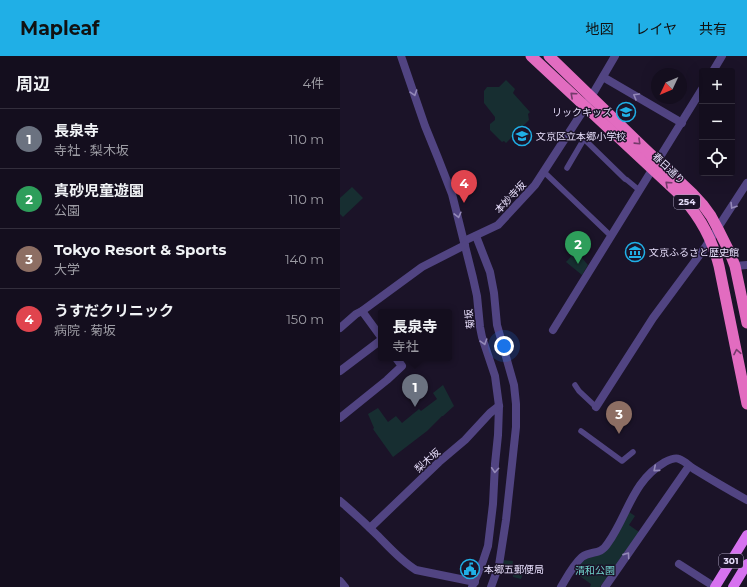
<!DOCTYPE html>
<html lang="ja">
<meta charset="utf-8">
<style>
body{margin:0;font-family:Montserrat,"Noto Sans JP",sans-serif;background:#211c2b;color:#f1f3f6}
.controls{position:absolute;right:12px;top:12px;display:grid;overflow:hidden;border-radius:4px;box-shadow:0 4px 16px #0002}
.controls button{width:36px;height:36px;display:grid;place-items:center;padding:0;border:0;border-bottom:1px solid #332e3c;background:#140e1e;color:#f1f3f6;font:20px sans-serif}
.compass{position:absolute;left:311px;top:12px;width:36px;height:36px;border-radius:50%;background:#140e1e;box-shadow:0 4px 16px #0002;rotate:226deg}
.you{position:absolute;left:164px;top:290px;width:14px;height:14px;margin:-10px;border:3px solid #fff;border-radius:50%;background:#1a73e8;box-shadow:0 0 0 6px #1a73e833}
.badge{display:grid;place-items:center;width:26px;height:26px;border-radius:50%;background:#20afe6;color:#fff;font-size:13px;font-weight:700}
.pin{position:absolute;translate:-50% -33px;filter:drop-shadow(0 1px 2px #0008)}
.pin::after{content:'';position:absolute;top:21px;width:14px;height:12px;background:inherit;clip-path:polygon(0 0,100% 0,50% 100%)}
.popup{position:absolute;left:38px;top:253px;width:74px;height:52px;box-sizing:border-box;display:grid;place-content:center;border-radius:4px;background:#140e1e;filter:drop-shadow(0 1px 3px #0005);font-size:13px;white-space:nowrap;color:#9d9ca4}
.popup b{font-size:15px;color:#f1f3f6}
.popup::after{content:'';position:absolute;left:50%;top:100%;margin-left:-8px;border:8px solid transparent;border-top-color:#140e1e}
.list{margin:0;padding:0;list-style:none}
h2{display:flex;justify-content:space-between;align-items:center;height:52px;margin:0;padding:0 16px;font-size:17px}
h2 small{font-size:13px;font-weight:400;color:#9d9ca4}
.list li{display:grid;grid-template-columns:26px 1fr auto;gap:12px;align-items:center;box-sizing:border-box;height:60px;padding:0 16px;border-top:1px solid #332e3c}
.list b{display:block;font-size:15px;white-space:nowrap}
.list p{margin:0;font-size:13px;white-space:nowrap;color:#9d9ca4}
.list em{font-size:13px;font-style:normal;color:#9d9ca4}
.icon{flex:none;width:22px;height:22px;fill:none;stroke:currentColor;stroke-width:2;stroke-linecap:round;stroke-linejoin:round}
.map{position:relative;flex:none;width:407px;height:531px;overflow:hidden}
header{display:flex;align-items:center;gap:24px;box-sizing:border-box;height:56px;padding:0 20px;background:#20afe6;color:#111}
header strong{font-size:19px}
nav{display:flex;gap:22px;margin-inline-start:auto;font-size:14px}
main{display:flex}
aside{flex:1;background:#140e1e}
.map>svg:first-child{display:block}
.green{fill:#172e31}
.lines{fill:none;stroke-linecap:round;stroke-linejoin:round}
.pedestrian{stroke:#514482;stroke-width:5.5}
.minor{stroke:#514482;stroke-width:8}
.primary{stroke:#d672ef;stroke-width:10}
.trunk{stroke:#e26cc0;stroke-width:11}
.oneway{stroke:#9489b8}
.oneway2{stroke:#753b6c}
.labels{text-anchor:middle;stroke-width:3;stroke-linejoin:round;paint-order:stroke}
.shield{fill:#1b1328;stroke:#aaa1bc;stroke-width:1}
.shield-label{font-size:9px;font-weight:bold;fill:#e7defb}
.poi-label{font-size:10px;fill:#e7defb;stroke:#1b1328;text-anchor:start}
.street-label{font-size:10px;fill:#e7defb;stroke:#1b1328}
.park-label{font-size:10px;fill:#71d4cd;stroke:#1b1328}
</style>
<header>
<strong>Mapleaf</strong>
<nav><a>地図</a><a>レイヤ</a><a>共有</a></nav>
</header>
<main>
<aside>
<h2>周辺<small>4件</small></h2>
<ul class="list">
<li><span class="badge" style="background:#6b7280">1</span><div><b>長泉寺</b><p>寺社 · 梨木坂</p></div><em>110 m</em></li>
<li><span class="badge" style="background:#2e9e5b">2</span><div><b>真砂児童遊園</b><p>公園</p></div><em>110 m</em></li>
<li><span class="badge" style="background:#8d6e63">3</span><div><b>Tokyo Resort &amp; Sports</b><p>大学</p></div><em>140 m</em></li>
<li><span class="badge" style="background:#e0444e">4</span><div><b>うすだクリニック</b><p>病院 · 菊坂</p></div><em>150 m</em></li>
</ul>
</aside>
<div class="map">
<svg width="407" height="531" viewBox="0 0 407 531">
<rect width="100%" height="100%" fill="#1b1328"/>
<!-- green -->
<g class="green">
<polygon points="166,24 175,33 173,37 190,56 188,58 189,64 166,87 164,85 162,86 150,74 150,68 155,64 155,61 144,47 144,35 147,31 159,31"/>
<polygon points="12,131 23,142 3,161 0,158 0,142"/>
<polygon points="236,195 248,209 242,219 226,206"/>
<polygon points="103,329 114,350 103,360 102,360 87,375 53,401 33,373 34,372 28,358 38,352 48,366 56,360 62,367 79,353 81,355 97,343 93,337"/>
<path d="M289,456L295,460L289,469L299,476L260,531H250L251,528L234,516C241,507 244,502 256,500Z"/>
<polygon points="162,504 173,505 172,512 184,514 181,523 173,521 173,518 160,513"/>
</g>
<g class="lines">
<!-- pedestrian -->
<g class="pedestrian">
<polyline points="227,112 244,83 285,123 287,124 299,134"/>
<polyline points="204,116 271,180"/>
<polyline points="235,329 239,335 256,351"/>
<polyline points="241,375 282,405 293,396"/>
</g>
<!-- minor -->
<g class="minor">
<polyline points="61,0 85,70 98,102 112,138 133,222 137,240 140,271 142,281 155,320 159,350 158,379 155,408 153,448 148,490 143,505 132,531"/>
<polyline points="373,15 382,0"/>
<polyline points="263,21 342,67"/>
<polyline points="136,180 150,216 154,237 157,269 174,329 176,348 176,371 166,464 159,509 151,531"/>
<polyline points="124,185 158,169 195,129 241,58 275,0"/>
<polyline points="395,210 407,209"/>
<polyline points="22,255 41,281"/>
<polyline points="0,272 16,258 22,255 82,211 125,189"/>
<polyline points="213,274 362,33"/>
<polyline points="0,315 41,284"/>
<polyline points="256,351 313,262 364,193 407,127"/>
<polyline points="0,362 47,324 62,310 56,302"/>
<path d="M0,445C13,456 25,467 37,479C49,491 61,505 76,514L135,526"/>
<polyline points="30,472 99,406 125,384 150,357 159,350"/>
<polyline points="339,508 375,531"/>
<polyline points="0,525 5,531"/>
<path d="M221,531C227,521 233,509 242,501C252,494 260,500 268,487C288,459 292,425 325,406C329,404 335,401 339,403C345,405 349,410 354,413C372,424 389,434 407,444"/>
<polyline points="265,531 349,410"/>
</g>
<!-- primary -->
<g class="primary">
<polyline points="375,531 407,479"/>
<polyline points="393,531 407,508"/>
</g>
<!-- trunk -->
<g class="trunk">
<path d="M191,0L337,136C357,156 372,182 379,210L407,348"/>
<polyline points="209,0 304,92 352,137 363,149 371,160 378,173 390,197 395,210 407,267"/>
</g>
</g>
<!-- one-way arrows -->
<defs><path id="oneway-chevron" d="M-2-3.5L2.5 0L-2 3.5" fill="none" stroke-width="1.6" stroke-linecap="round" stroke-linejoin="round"/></defs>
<g class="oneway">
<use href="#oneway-chevron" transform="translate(74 37) rotate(72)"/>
<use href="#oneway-chevron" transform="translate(296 40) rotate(-150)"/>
<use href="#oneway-chevron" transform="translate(393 150) rotate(122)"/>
<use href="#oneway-chevron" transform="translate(118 159) rotate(76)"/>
<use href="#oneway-chevron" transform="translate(144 286) rotate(73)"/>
<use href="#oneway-chevron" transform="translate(316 413) rotate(140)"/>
<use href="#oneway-chevron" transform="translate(155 414) rotate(94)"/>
<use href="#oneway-chevron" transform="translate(287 499) rotate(-55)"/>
</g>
<g class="oneway2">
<use href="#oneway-chevron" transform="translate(233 39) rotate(-138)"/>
<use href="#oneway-chevron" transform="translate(298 86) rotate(44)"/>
<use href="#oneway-chevron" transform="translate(328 128) rotate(-138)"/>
<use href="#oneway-chevron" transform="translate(397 296) rotate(-101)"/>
</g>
<!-- icons -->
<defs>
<symbol id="school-ring" viewBox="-11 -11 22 22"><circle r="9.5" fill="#1b1328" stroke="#20afe6" stroke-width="1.5"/><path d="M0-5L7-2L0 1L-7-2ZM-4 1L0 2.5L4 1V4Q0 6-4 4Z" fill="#20afe6"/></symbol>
<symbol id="museum-ring" viewBox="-11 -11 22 22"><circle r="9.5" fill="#1b1328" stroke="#20afe6" stroke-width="1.5"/><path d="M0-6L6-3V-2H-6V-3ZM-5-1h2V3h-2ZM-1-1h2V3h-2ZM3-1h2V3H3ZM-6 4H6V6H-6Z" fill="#20afe6"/></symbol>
<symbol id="civic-ring" viewBox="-11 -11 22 22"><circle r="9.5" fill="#1b1328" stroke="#20afe6" stroke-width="1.5"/><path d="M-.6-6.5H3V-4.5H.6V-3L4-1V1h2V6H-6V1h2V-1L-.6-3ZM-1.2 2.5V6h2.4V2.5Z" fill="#20afe6"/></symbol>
</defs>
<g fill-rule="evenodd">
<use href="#school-ring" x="275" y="45" width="22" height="22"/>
<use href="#school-ring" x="171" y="69" width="22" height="22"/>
<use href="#museum-ring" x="284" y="185" width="22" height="22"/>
<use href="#civic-ring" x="119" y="502" width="22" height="22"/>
</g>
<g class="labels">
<!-- shield labels -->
<g class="shield">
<rect x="334" y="139" width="26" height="14" rx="3"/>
<rect x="379" y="498" width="24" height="14" rx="3"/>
</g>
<g class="shield-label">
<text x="347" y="149">254</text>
<text x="391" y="508">301</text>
</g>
<!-- poi labels -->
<g class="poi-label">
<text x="272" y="60" text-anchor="end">リックキッズ</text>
<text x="196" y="84">文京区立本郷小学校</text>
<text x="309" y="200">文京ふるさと歴史館</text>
<text x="144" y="517">本郷五郵便局</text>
</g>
<!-- street labels -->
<g class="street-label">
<text transform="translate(329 112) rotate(43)" y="4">春日通り</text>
<text transform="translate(170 141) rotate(-47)" y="4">本妙寺坂</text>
<text transform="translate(129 263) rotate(-97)" y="4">菊坂</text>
<text transform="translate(87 404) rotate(-42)" y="4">梨木坂</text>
</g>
<!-- park labels -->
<g class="park-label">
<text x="255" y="518">清和公園</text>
</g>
</g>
</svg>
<div class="controls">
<button>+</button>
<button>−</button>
<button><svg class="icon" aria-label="locate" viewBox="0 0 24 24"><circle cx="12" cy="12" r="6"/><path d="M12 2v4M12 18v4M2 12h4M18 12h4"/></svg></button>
</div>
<svg class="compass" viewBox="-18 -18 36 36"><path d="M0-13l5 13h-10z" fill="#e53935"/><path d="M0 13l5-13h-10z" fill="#9d9ca4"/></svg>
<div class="you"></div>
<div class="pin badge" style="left:75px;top:351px;background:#6b7280">1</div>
<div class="popup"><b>長泉寺</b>寺社</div>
<div class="pin badge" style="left:238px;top:208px;background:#2e9e5b">2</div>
<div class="pin badge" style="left:279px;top:378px;background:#8d6e63">3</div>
<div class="pin badge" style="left:124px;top:147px;background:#e0444e">4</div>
</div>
</main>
